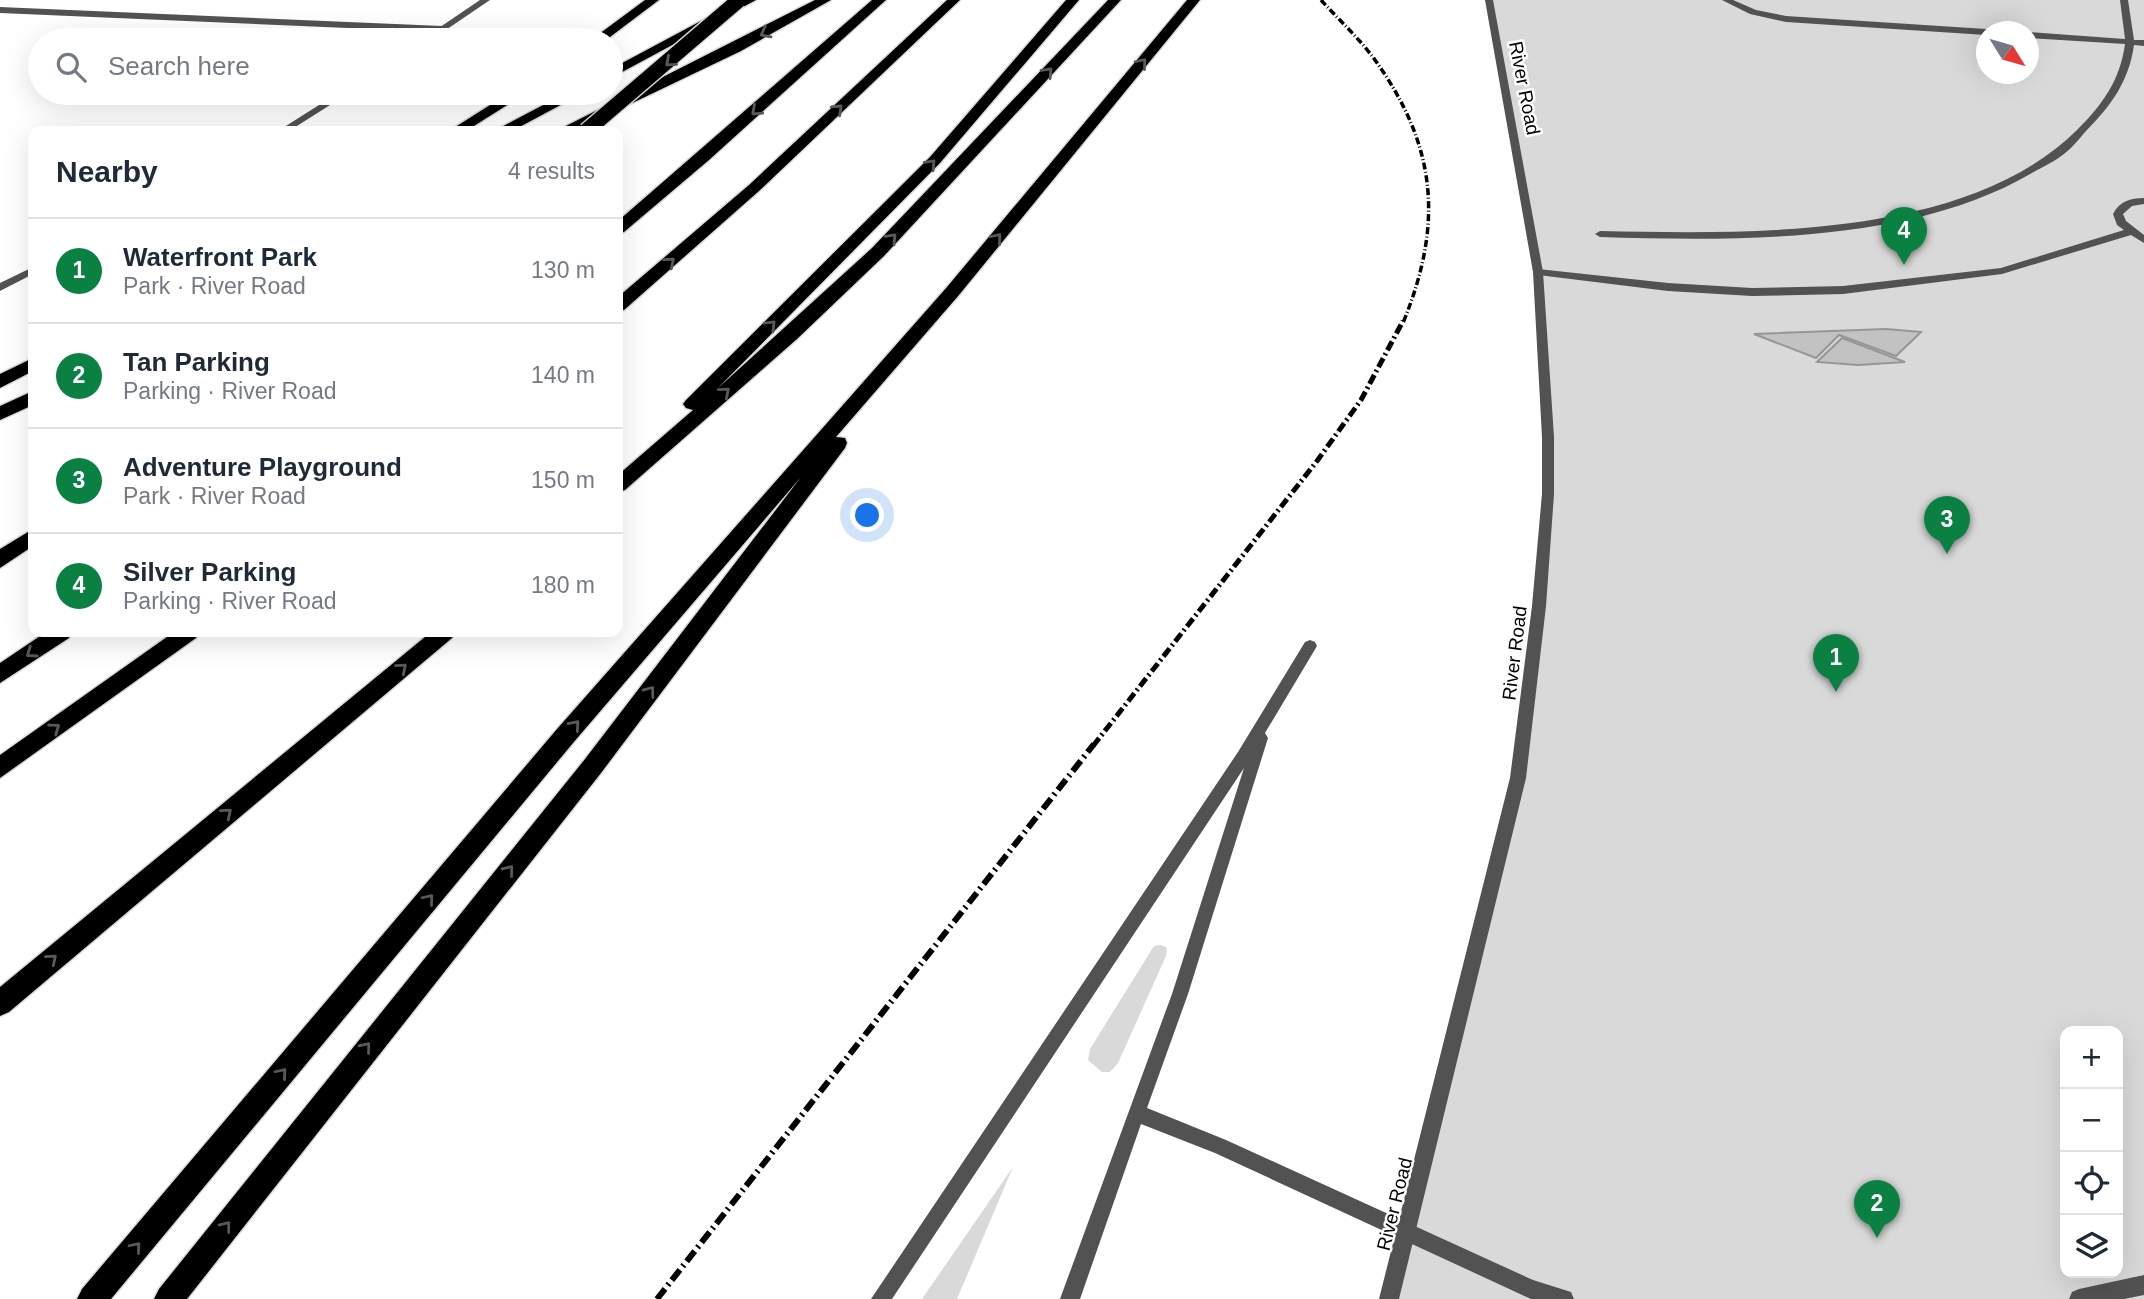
<!DOCTYPE html>
<meta charset="utf-8">
<style>
body{margin:0;font-family:Helvetica,sans-serif;background:#f2f2f3;color:#1f2937}
.controls{position:absolute;right:21px;bottom:21px;display:grid;overflow:hidden;border-radius:14px;box-shadow:0 7px 28px #0002}
.controls button{width:63px;height:63px;display:grid;place-items:center;padding:0;border:0;border-bottom:2px solid #e0e1e3;background:#fff;color:#1f2937;font:35px sans-serif}
.compass{position:absolute;left:1976px;top:21px;width:63px;height:63px;border-radius:50%;background:#fff;box-shadow:0 7px 28px #0002;rotate:127deg}
.you{position:absolute;left:868px;top:516px;width:24px;height:24px;margin:-18px;border:5px solid #fff;border-radius:50%;background:#1a73e8;box-shadow:0 0 0 10px #1a73e833}
.badge{display:grid;place-items:center;width:46px;height:46px;border-radius:50%;background:#0b8043;color:#fff;font-size:23px;font-weight:700}
.pin{position:absolute;translate:-50% -58px;filter:drop-shadow(0 2px 4px #0008)}
.pin::after{content:'';position:absolute;top:37px;width:24px;height:21px;background:inherit;clip-path:polygon(0 0,100% 0,50% 100%)}
.list{margin:0;padding:0;list-style:none}
h2{display:flex;justify-content:space-between;align-items:center;height:91px;margin:0;padding:0 28px;font-size:30px}
h2 small{font-size:23px;font-weight:400;color:#747a83}
.list li{display:grid;grid-template-columns:46px 1fr auto;gap:21px;align-items:center;box-sizing:border-box;height:105px;padding:0 28px;border-top:2px solid #e0e1e3}
.list b{display:block;font-size:26px;white-space:nowrap}
.list p{margin:0;font-size:23px;white-space:nowrap;color:#747a83}
.list em{font-size:23px;font-style:normal;color:#747a83}
.icon{flex:none;width:38px;height:38px;fill:none;stroke:currentColor;stroke-width:2;stroke-linecap:round;stroke-linejoin:round}
.map{position:relative;flex:none;width:2144px;height:1299px;overflow:hidden}
.search{position:absolute;background:#fff;box-shadow:0 7px 28px #0002;left:28px;top:28px;width:595px;height:77px;display:flex;align-items:center;gap:18px;box-sizing:border-box;padding:0 24px;border-radius:38px;color:#747a83;font-size:26px}
.panel{position:absolute;background:#fff;box-shadow:0 7px 28px #0002;left:28px;top:126px;width:595px;height:511px;border-radius:14px}
.map>svg:first-child{display:block}
.green{fill:#d9d9d9;fill-rule:evenodd}
.building{fill:#c2c2c2;stroke:#969696;stroke-width:2}
.lines{fill:none;stroke-linecap:round;stroke-linejoin:round}
.motorway-casing{stroke:#dbdbdb;stroke-width:3}
.service{fill:#525252;fill-rule:evenodd}
.pedestrian{fill:#525252;fill-rule:evenodd}
.tertiary{fill:#525252;fill-rule:evenodd}
.motorway{fill:#000;fill-rule:evenodd}
.rail-far2{stroke:#000;stroke-width:3.5;stroke-dasharray:7 2.5 1 2.5;stroke-linecap:butt}
.rail-far1{stroke:#000;stroke-width:5;stroke-dasharray:10 3.5 2 3.5;stroke-linecap:butt}
.rail{stroke:#000;stroke-width:6;stroke-dasharray:13 4.5 2 4.5;stroke-linecap:butt}
.motorway-bridge-casing{stroke:#dbdbdb;stroke-width:18;stroke-linecap:butt}
.motorway-bridge{stroke:#000;stroke-width:15}
.oneway{stroke:#595959}
.labels{text-anchor:middle;stroke-width:5;stroke-linejoin:round;paint-order:stroke}
.street-label{font-size:19px;fill:#000;stroke:#fff}
</style>
<div class="map">
<svg width="2144" height="1299" viewBox="0 0 2144 1299">
<rect width="100%" height="100%" fill="#fff"/>
<!-- green -->
<g class="green">
<path d="M1492,0H2144V1299H1388L1518,778L1548,494L1538,272ZM1986,32H2028V74H1986ZM2065,1031H2118V1273H2065Z"/>
<polygon points="1161,945 1167,948 1166,956 1118,1063 1110,1072 1102,1072 1088,1060 1090,1049 1154,946"/>
<polygon points="1013,1167 957,1299 922,1299"/>
</g>
<!-- building -->
<g class="building">
<polygon points="1886,329 1921,332 1896,356 1839,335 1816,358 1754,334"/>
<polygon points="1842,338 1905,362 1858,365 1817,362"/>
</g>
<g class="lines">
<defs>
<g id="motorway">
<polygon points="645,0 659,0 606,40 591,40"/>
<polygon points="740,0 756,0 611,78 611,69"/>
<polygon points="815,0 831,0 741,51 574,131 556,131"/>
<polygon points="872,0 886,0 709,160 624,232 618,234 618,221"/>
<polygon points="947,0 960,0 759,191 624,310 618,311 618,297 749,185"/>
<polygon points="1066,0 1079,0 940,163 718,388 872,248 1108,0 1121,0 884,256 797,339 625,490 618,492 618,475 693,410 686,408 683,404 686,400 930,157"/>
<polygon points="1187,0 1200,0 959,295 836,437 845,438 847,443 845,448 601,773 187,1299 154,1299 159,1289 585,759 801,477 573,743 111,1299 77,1299 82,1289 557,729 947,287"/>
<polygon points="509,93 526,93 466,131 449,131"/>
<polygon points="566,93 583,93 512,131 494,131"/>
<polygon points="33,358 33,371 0,388 0,374"/>
<polygon points="33,391 33,405 0,420 0,406"/>
<polygon points="33,529 33,546 0,568 0,549"/>
<polygon points="46,632 72,632 69,638 0,683 0,663"/>
<polygon points="174,632 199,632 196,638 0,778 0,755"/>
<polygon points="431,632 455,632 452,638 9,1012 0,1016 0,987"/>
</g>
</defs>
<!-- motorway casing -->
<use href="#motorway" class="motorway-casing"/>
<!-- service -->
<g class="service">
<polygon points="0,7 442,26 446,29 442,32 0,13"/>
<path d="M2144,198V204L2132,206L2123,214L2126,221L2144,235V243L2131,235L2002,274L1843,294L1752,296L1668,291L1538,275L1533,272L1538,269L1668,283L1752,288L1843,286L2001,268L2124,230L2117,225L2113,214C2120,201 2130,198 2144,198Z"/>
<polygon points="1310,640 1315,642 1317,646 1265,733 1268,738 1188,994 1147,1108 1226,1140 1533,1280 1571,1292 1574,1299 1531,1299 1215,1153 1141,1124 1080,1299 1060,1299 1172,994 1244,768 892,1299 871,1299 1238,752 1305,642"/>
<polygon points="2144,1275 2144,1295 2124,1299 2069,1299 2072,1292 2079,1289"/>
</g>
<!-- pedestrian -->
<g class="pedestrian">
<polygon points="1722,0 1733,0 1756,10 1786,16 1986,29 1990,32 1986,32 1986,35 1786,22 1750,14"/>
<path d="M2120,0H2128L2134,40H2144V46L2134,45C2129,81 2111,106 2086,131C2079,139 2072,148 2064,154C2054,162 2042,167 2032,173C1911,244 1736,241 1600,237L1595,234L1600,231C1746,234 1966,240 2077,130C2102,105 2120,81 2125,44L2028,38V32L2125,39Z"/>
</g>
<!-- tertiary -->
<g class="tertiary">
<polygon points="480,0 490,0 431,40 421,40"/>
<polygon points="1485,0 1493,0 1543,272 1554,437 1554,494 1546,606 1526,778 1399,1299 1379,1299 1510,778 1532,606 1542,494 1542,437 1533,272"/>
<polygon points="338,93 349,93 289,131 278,131"/>
<polygon points="33,267 33,274 0,291 0,283"/>
</g>
<!-- motorway -->
<use href="#motorway" class="motorway"/>
<!-- rail-far2 -->
<path class="rail-far2" d="M1321,0C1339,20 1360,39 1375,60C1438,148 1443,225 1403,323"/>
<!-- rail-far1 -->
<polyline class="rail-far1" points="1093,746 1317,461 1361,400 1403,321"/>
<!-- rail -->
<polyline class="rail" points="657,1299 1094,744"/>
<defs>
<polyline id="motorway-bridge" points="586,131 739,0"/>
</defs>
<!-- motorway-bridge casing -->
<use href="#motorway-bridge" class="motorway-bridge-casing"/>
<!-- motorway-bridge -->
<use href="#motorway-bridge" class="motorway-bridge"/>
</g>
<!-- one-way arrows -->
<defs><path id="oneway-chevron" d="M-2-3.5L2.5 0L-2 3.5" fill="none" stroke-width="1.6" stroke-linecap="round" stroke-linejoin="round" transform="scale(1.75)"/></defs>
<g class="oneway">
<use href="#oneway-chevron" transform="translate(765 33) rotate(152)"/>
<use href="#oneway-chevron" transform="translate(670 62) rotate(139)"/>
<use href="#oneway-chevron" transform="translate(1142 63) rotate(-50)"/>
<use href="#oneway-chevron" transform="translate(1048 72) rotate(-47)"/>
<use href="#oneway-chevron" transform="translate(838 109) rotate(-43)"/>
<use href="#oneway-chevron" transform="translate(756 111) rotate(138)"/>
<use href="#oneway-chevron" transform="translate(931 164) rotate(-47)"/>
<use href="#oneway-chevron" transform="translate(892 238) rotate(-46)"/>
<use href="#oneway-chevron" transform="translate(997 238) rotate(-50)"/>
<use href="#oneway-chevron" transform="translate(670 262) rotate(-40)"/>
<use href="#oneway-chevron" transform="translate(771 325) rotate(-45)"/>
<use href="#oneway-chevron" transform="translate(725 392) rotate(-41)"/>
<use href="#oneway-chevron" transform="translate(31 653) rotate(145)"/>
<use href="#oneway-chevron" transform="translate(402 668) rotate(-40)"/>
<use href="#oneway-chevron" transform="translate(650 691) rotate(-53)"/>
<use href="#oneway-chevron" transform="translate(575 725) rotate(-49)"/>
<use href="#oneway-chevron" transform="translate(55 728) rotate(-36)"/>
<use href="#oneway-chevron" transform="translate(227 813) rotate(-40)"/>
<use href="#oneway-chevron" transform="translate(509 870) rotate(-51)"/>
<use href="#oneway-chevron" transform="translate(429 899) rotate(-50)"/>
<use href="#oneway-chevron" transform="translate(52 959) rotate(-40)"/>
<use href="#oneway-chevron" transform="translate(366 1047) rotate(-51)"/>
<use href="#oneway-chevron" transform="translate(282 1073) rotate(-50)"/>
<use href="#oneway-chevron" transform="translate(226 1226) rotate(-52)"/>
<use href="#oneway-chevron" transform="translate(136 1247) rotate(-50)"/>
</g>
<g class="labels">
<!-- street labels -->
<g class="street-label">
<text transform="translate(1525 88) rotate(79)" y="7">River Road</text>
<text transform="translate(1514 653) rotate(-83)" y="7">River Road</text>
<text transform="translate(1394 1204) rotate(-76)" y="7">River Road</text>
</g>
</g>
</svg>
<div class="controls">
<button>+</button>
<button>−</button>
<button><svg class="icon" aria-label="locate" viewBox="0 0 24 24"><circle cx="12" cy="12" r="6"/><path d="M12 2v4M12 18v4M2 12h4M18 12h4"/></svg></button>
<button><svg class="icon" aria-label="layers" viewBox="0 0 24 24"><path d="M12 4l9 5-9 5-9-5zM3 14l9 5 9-5"/></svg></button>
</div>
<svg class="compass" viewBox="-18 -18 36 36"><path d="M0-13l5 13h-10z" fill="#e53935"/><path d="M0 13l5-13h-10z" fill="#747a83"/></svg>
<div class="you"></div>
<div class="pin badge" style="left:1836px;top:692px">1</div>
<div class="pin badge" style="left:1877px;top:1238px">2</div>
<div class="pin badge" style="left:1947px;top:554px">3</div>
<div class="pin badge" style="left:1904px;top:265px">4</div>
<div class="search"><svg class="icon" aria-label="search" viewBox="0 0 24 24"><circle cx="10" cy="10" r="6"/><path d="M15 15l6 6"/></svg>Search here</div>
<section class="panel">
<h2>Nearby<small>4 results</small></h2>
<ul class="list">
<li><span class="badge">1</span><div><b>Waterfront Park</b><p>Park · River Road</p></div><em>130 m</em></li>
<li><span class="badge">2</span><div><b>Tan Parking</b><p>Parking · River Road</p></div><em>140 m</em></li>
<li><span class="badge">3</span><div><b>Adventure Playground</b><p>Park · River Road</p></div><em>150 m</em></li>
<li><span class="badge">4</span><div><b>Silver Parking</b><p>Parking · River Road</p></div><em>180 m</em></li>
</ul>
</section>
</div>
